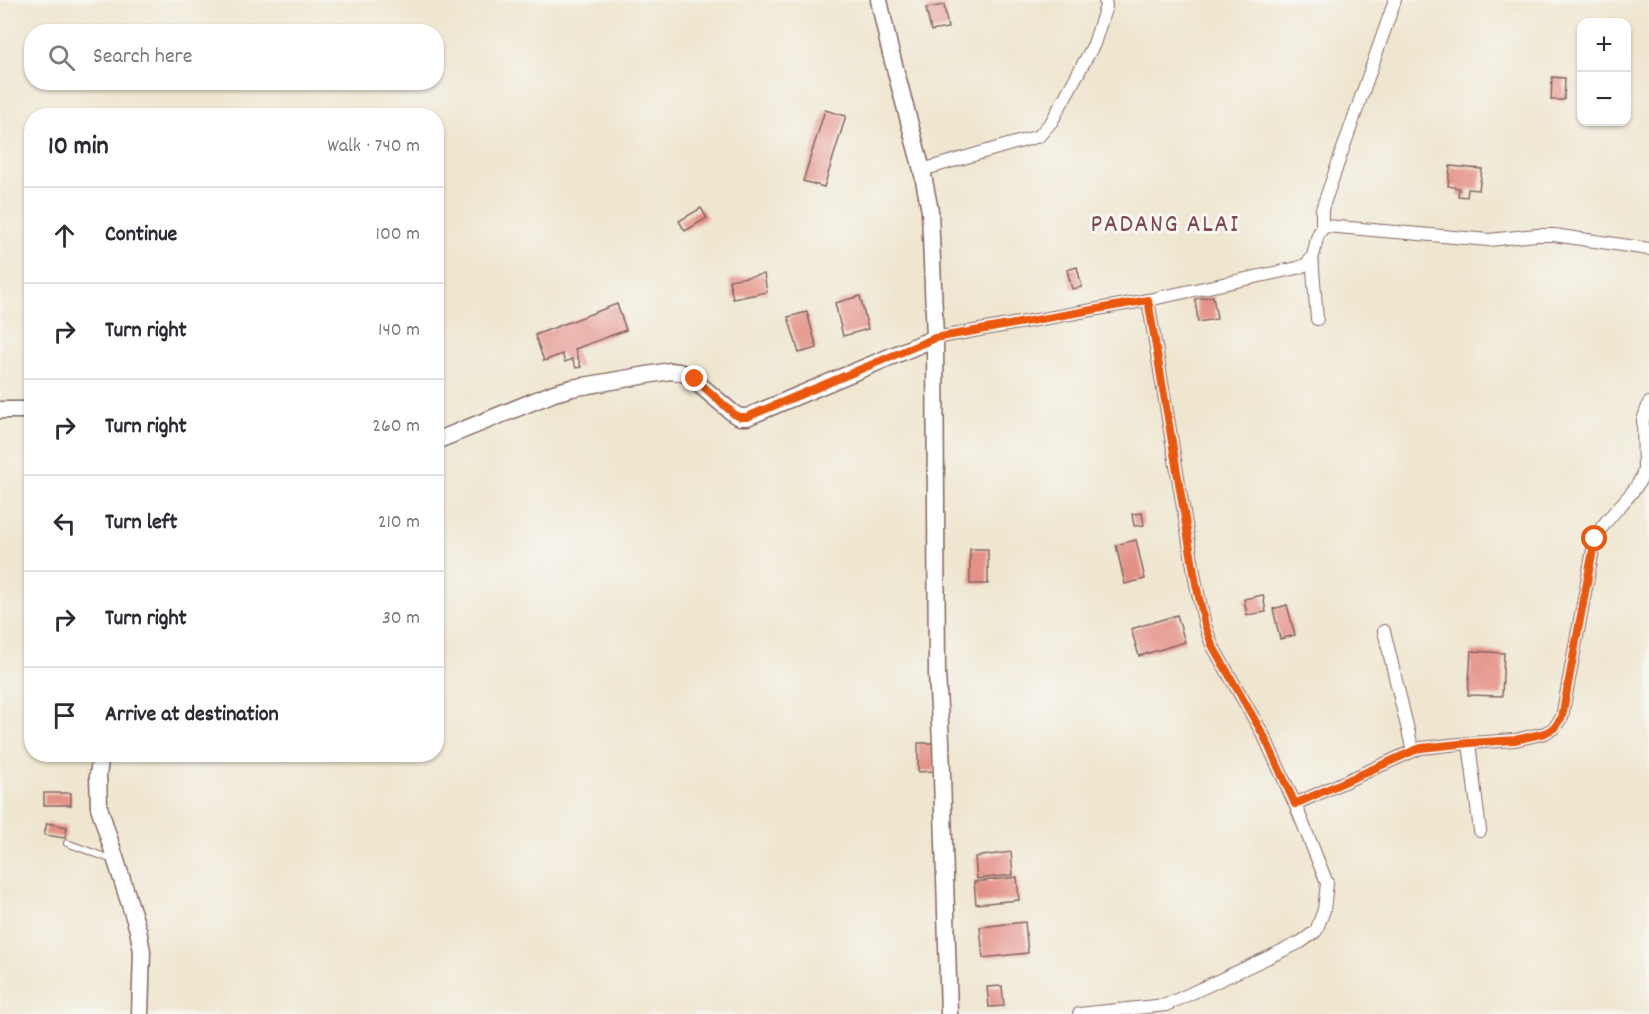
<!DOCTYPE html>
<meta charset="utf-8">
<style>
body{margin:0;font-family:Dekko,sans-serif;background:#f2f2f3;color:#2b2b33}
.controls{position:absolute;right:18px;top:18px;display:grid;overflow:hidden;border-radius:12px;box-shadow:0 2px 4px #0004}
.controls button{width:54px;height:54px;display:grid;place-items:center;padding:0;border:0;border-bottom:2px solid #e1e1e2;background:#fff;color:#2b2b33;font:30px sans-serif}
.stop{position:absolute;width:18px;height:18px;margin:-14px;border:4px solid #ea580c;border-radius:50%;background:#fff}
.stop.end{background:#ea580c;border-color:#fff;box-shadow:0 2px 6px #0008}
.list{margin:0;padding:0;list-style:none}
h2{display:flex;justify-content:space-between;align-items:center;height:78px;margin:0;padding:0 24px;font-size:26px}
h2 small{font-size:20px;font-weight:400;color:#7c7c81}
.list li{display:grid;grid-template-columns:39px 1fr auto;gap:18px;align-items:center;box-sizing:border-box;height:96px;padding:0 24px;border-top:2px solid #e1e1e2}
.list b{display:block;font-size:22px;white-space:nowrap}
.list em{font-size:20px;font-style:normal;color:#7c7c81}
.icon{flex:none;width:33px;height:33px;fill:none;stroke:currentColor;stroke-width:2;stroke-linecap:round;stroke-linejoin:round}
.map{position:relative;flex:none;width:1649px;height:1014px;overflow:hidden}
.search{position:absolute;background:#fff;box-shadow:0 2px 4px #0004;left:24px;top:24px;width:420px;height:66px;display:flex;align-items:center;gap:15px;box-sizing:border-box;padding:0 21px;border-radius:24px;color:#7c7c81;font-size:22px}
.panel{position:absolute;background:#fff;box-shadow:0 2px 4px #0004;left:24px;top:108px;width:420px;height:654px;border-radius:24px}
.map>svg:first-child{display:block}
.building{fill:#e49187}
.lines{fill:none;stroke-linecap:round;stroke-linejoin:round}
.lane-casing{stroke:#846564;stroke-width:8}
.street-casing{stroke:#846564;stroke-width:14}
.secondary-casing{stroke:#846564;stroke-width:19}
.lane{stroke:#fff;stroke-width:6}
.street{stroke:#fff;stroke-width:12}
.secondary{stroke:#fff;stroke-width:16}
.route{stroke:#ea580c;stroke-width:8}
.labels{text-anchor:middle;stroke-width:6;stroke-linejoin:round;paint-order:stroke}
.quarter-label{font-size:26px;letter-spacing:1.5px;fill:#80474b;stroke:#f6f6f2}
</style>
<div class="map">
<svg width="1649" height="1014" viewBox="0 0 1649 1014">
<rect width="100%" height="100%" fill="#f6f6f2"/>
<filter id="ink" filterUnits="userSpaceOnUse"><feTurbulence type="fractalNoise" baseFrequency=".0167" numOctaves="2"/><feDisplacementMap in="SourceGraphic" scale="12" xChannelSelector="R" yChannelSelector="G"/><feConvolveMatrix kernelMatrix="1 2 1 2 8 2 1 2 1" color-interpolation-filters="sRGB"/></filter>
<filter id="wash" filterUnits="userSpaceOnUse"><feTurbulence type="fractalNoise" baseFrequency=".008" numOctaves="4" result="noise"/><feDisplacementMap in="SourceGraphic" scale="24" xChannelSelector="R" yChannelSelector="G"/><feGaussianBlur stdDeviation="1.35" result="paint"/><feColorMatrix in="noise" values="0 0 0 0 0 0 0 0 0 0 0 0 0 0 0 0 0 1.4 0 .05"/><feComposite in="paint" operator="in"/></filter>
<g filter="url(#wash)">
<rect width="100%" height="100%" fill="#efe6cf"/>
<g id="blocks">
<!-- building -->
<g class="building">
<polygon points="944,5 948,28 931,31 926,8"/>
<polygon points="1552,77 1565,78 1564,100 1551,100"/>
<polygon points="825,110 846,116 824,187 803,181"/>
<polygon points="1450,166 1482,169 1479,190 1468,189 1467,197 1458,196 1459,188 1448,186"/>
<polygon points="701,208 707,218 685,231 679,221"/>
<polygon points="1077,267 1082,287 1072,289 1067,270"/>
<polygon points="764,274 767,292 733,299 729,280"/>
<polygon points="860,296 868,329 843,336 835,303"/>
<polygon points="1213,296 1217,319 1198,322 1195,299"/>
<polygon points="617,304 626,330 575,349 581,367 576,368 572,359 565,362 562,354 544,361 535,335"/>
<polygon points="807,312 817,348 799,353 788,317"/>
<polygon points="1142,513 1144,525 1134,526 1132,514"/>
<polygon points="1136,540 1145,579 1125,584 1116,545"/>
<rect x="970" y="549" width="18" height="35"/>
<polygon points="1263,595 1266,612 1247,615 1244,599"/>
<polygon points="1287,605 1295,635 1280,639 1273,609"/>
<polygon points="1177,615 1185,642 1139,656 1131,629"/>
<polygon points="1471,651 1504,653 1502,696 1468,695"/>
<polygon points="918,743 935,743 935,771 918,772"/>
<rect x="44" y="793" width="27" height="12"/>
<polygon points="47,823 67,827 65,838 44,835"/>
<polygon points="1011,852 1013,875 977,879 975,857"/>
<polygon points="1017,877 1019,900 976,904 974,882"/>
<polygon points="1025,922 1028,953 983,958 980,927"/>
<polygon points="1002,986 1004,1006 989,1007 987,987"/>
</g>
</g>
</g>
<g filter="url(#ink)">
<use href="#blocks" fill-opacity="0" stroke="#846564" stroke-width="1.5"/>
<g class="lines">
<defs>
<polyline id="lane" points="67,843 113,860"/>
<g id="street">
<polyline points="922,170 1039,136 1052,121 1094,44 1106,6 1105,0"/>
<polyline points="1322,228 1322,209 1395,0"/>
<polyline points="1312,257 1317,319"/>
<path d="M935,338L1148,300L1297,268C1300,267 1304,266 1306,264C1320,255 1311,234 1326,226L1489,240L1536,235H1554L1649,249"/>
<polyline points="1384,631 1413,751"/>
<polyline points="1469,743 1480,831"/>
<path d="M1295,804L1413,751L1421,748L1469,743L1515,740L1545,733L1554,728L1562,717L1595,539C1606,514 1640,493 1644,469L1643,420L1649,403"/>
<polyline points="1079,1014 1166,1005 1301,942 1316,931 1324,910 1327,883 1295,804 1265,738 1212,645 1205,625 1196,584 1148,300"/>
</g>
<g id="secondary">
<polyline points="879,0 889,46 922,170 930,211 935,338 937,674 941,741 949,1014"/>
<polyline points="0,410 32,410"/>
<polyline points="436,441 554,393 572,388 670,371 679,372 688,375 734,414 740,417 747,417 935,338"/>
<polyline points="101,754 98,775 99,807 138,930 142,951 140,1014"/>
</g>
</defs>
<!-- lane casing -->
<use href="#lane" class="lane-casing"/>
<!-- street casing -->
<use href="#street" class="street-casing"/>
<!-- secondary casing -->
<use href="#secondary" class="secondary-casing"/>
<!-- lane -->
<use href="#lane" class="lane"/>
<!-- street -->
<use href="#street" class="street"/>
<!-- secondary -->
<use href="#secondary" class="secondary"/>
</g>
</g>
<g class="lines" filter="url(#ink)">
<!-- route -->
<polyline class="route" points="695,379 734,414 740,417 747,417 935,338 1148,300 1196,584 1205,625 1212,645 1265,738 1295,804 1413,751 1421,748 1469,743 1515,740 1545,733 1554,728 1562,717 1595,539"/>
</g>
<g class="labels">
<!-- quarter labels -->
<g class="quarter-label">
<text x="1165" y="231">PADANG ALAI</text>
</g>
</g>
</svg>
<div class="controls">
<button>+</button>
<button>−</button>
</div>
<div class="stop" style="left:1595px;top:539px"></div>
<div class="stop end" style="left:695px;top:379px"></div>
<div class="search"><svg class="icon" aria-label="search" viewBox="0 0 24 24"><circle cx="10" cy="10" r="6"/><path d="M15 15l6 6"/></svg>Search here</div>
<section class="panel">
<h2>10 min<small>Walk · 740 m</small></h2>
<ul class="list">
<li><svg class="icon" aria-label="ahead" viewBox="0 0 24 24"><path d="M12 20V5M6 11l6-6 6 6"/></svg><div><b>Continue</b></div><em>100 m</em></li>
<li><svg class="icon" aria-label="right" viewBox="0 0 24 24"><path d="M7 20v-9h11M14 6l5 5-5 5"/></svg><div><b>Turn right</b></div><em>140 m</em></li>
<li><svg class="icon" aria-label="right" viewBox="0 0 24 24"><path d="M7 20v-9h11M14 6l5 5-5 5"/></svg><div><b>Turn right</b></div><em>260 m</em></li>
<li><svg class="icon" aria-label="left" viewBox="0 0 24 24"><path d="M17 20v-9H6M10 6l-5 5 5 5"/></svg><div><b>Turn left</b></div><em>210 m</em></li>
<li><svg class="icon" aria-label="right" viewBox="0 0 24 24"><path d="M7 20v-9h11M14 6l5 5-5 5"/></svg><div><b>Turn right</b></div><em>30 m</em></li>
<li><svg class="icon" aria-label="arrive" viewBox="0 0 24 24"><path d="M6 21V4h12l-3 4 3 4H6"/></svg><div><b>Arrive at destination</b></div></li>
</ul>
</section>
</div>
